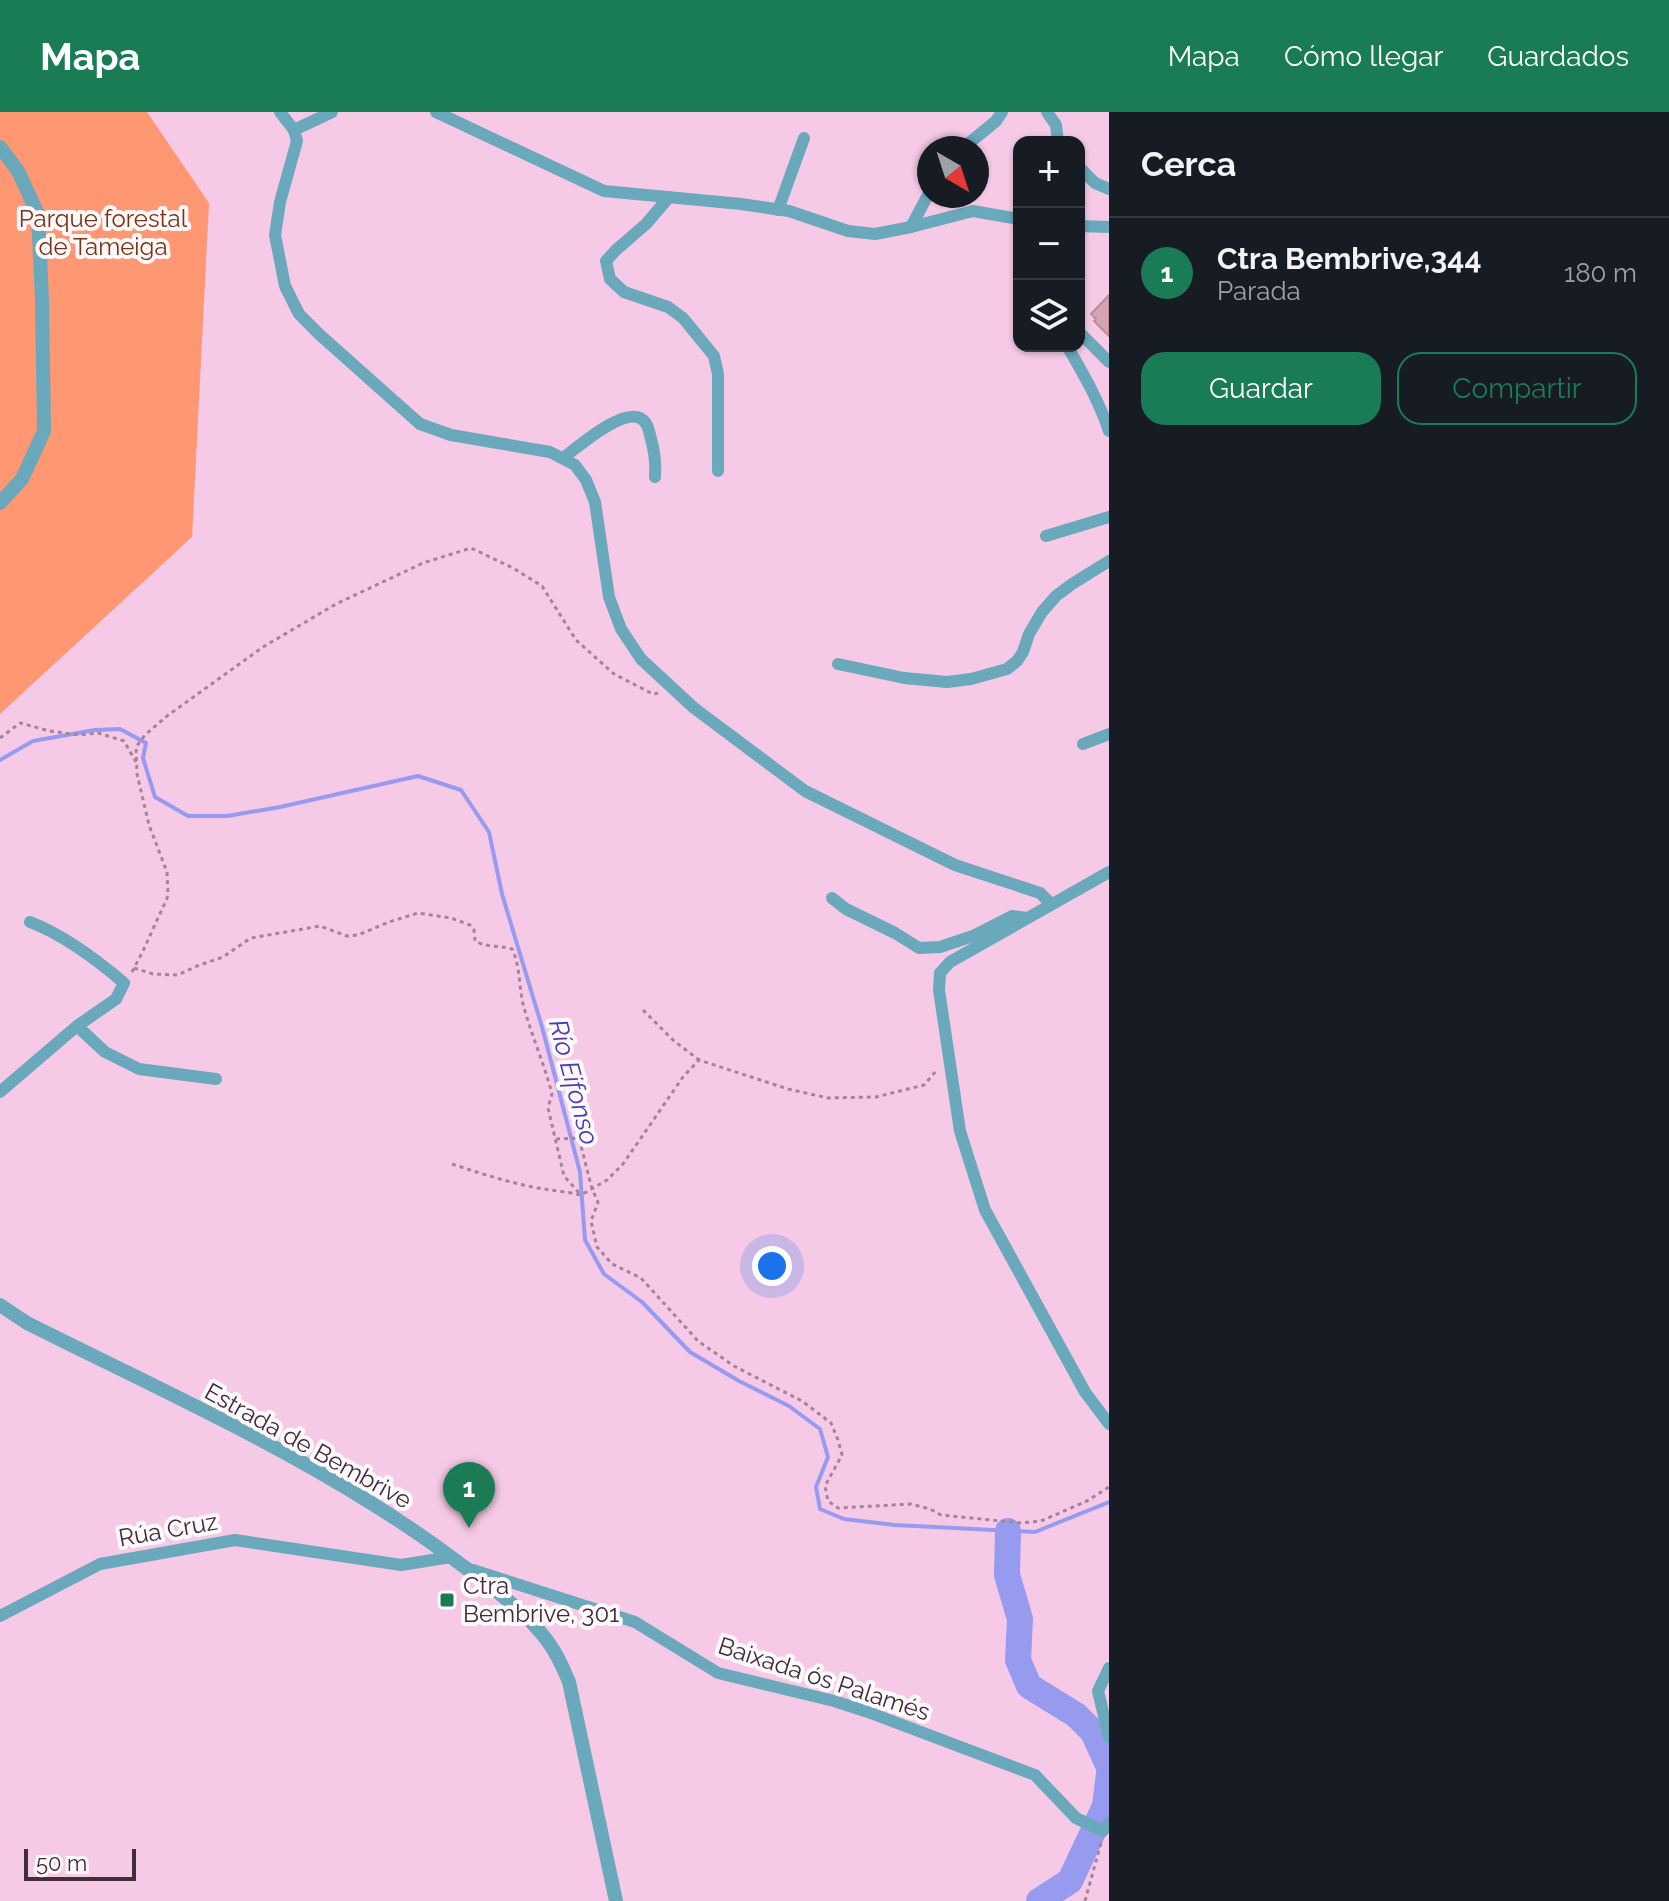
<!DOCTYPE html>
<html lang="es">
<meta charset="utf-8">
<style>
body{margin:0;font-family:Raleway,sans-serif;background:#20242c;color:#f1f3f6}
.controls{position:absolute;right:24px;top:24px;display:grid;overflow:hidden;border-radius:16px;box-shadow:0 2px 6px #0004}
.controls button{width:72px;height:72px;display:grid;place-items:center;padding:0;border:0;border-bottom:2px solid #363941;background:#171b24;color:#f1f3f6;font:40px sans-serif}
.compass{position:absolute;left:917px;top:24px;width:72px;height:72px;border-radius:50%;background:#171b24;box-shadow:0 2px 6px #0004;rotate:141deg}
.scale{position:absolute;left:24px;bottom:20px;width:112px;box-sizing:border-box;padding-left:8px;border:4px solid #3f2e39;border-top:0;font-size:22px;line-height:28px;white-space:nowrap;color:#3f2e39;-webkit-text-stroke:6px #fdf9fb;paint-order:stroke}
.you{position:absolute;left:772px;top:1154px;width:28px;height:28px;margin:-20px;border:6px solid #fff;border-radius:50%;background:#1a73e8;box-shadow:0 0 0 12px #1a73e833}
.badge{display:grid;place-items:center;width:52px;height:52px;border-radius:50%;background:#197c54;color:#fff;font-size:26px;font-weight:700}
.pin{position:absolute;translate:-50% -66px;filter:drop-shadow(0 2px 4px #0008)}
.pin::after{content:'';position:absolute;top:42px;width:28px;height:24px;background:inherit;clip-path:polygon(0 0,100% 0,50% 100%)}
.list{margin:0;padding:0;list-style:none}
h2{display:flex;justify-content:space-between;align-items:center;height:104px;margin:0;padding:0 32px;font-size:34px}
h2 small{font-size:26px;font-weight:400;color:#9ea1a6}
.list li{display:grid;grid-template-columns:52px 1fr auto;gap:24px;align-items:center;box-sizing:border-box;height:112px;padding:0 32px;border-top:2px solid #363941}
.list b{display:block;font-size:30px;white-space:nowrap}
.list p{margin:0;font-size:26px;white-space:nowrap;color:#9ea1a6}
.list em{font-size:26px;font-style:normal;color:#9ea1a6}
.actions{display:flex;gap:16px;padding:24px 32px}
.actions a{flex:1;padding:18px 0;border:2px solid #197c54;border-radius:24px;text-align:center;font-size:28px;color:#197c54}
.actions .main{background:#197c54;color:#fff}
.icon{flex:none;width:44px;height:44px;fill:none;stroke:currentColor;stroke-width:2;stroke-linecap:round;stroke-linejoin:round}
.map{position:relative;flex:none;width:1109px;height:1789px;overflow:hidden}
header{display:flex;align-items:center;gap:48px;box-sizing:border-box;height:112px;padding:0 40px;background:#197c54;color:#fff}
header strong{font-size:38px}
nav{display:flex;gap:44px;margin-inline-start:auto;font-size:28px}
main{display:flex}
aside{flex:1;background:#171b24}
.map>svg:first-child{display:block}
.green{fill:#fe9772}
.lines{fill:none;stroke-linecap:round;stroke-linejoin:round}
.stream{stroke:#969bf0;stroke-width:4}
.river{stroke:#969bf0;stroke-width:26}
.building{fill:#d5a4b1;stroke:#bd8d9a;stroke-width:2}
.path{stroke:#a48498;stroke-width:3;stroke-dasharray:4 4;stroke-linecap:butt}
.minor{stroke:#6aa8bc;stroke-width:12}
.tertiary{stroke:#6aa8bc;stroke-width:14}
.poi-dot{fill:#197c54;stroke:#fdf9fb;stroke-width:3}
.labels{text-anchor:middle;stroke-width:8;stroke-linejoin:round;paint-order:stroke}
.park-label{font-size:24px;fill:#7b3113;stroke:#fdf9fb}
.street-label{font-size:24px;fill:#3f2e39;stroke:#fdf9fb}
.poi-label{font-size:24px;fill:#3f2e39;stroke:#fdf9fb;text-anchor:start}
.water-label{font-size:26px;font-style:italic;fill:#4a3db8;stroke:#fdf9fb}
</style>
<header>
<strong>Mapa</strong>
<nav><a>Mapa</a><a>Cómo llegar</a><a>Guardados</a></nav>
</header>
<main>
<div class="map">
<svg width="1109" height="1789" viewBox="0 0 1109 1789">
<rect width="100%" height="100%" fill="#f6cae6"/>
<!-- green -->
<polygon class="green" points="0,0 147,0 209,91 192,425 0,602"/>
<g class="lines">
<!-- stream -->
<polyline class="stream" points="0,648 33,629 95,618 120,617 146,631 143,646 155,685 188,704 227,704 280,695 418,664 461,678 489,720 502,782 542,915 580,1060 585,1128 604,1162 642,1190 690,1240 739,1269 789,1294 820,1317 828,1345 816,1375 820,1397 844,1407 895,1413 1035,1420 1109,1390"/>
<!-- river -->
<g class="river">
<polyline points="1008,1419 1007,1463 1020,1507 1018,1548 1029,1574 1076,1603 1093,1620 1109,1655"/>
<polyline points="1039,1789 1070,1769 1105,1694 1109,1662"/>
</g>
</g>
<!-- building -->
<polygon class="building" points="1109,183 1109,224 1094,209 1096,207 1091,202"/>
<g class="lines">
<!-- path -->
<g class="path">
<polyline points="0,626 20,611 50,619 79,623 98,621 124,629 136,650"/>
<path d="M134,856L153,862L178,863L197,854L223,845L251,826L320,814L347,824L358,823L389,810L418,801L451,806L470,813L474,818L475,829C487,836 499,833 512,837C520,853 519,874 523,892C531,922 544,951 552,982L548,996L564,1064L581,1083"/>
<polyline points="132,860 143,839 168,784 167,760 149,713 137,662 136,635 145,623 167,604 263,535 336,492 423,451 471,436 513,456 542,474 576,528 614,562 653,582 659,581"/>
<polyline points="643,898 673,928 699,948"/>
<polyline points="556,1027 579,1026 592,1077 598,1090 591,1109 597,1135 612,1152 641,1166 698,1229 734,1254 802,1289 831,1311 838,1328 842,1343 825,1374 828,1389 838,1396 911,1392 930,1397 941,1403 1021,1411 1041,1409 1087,1389 1109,1375"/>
<path d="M452,1052C482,1062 513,1072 544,1077C556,1079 569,1080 581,1083L607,1068L623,1052L683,965L699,948L788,977L828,986L876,985L924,973L936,959"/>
<polyline points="1085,1789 1101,1731"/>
</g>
<!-- minor -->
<g class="minor">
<polyline points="280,0 294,18 297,29 280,90 275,123 285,174 299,202 320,223 420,312 451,323 550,340 575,353 586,368 595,390 609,485 621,517 641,547 694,596 805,679 955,753 1040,781 1051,792"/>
<polyline points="436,0 604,79 741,92 789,99 848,119 875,122 911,115 973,99 1019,107"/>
<polyline points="1047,0 1056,13 1058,30"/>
<polyline points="294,18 332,0"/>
<polyline points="963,36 996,9 1002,0"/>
<polyline points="1079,55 1095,71 1109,77"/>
<polyline points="669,85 646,112 616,138 606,149 610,167 624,180 668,195 683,206 714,244 718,262 718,359"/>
<polyline points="778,98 804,26"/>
<polyline points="1079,114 1109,115"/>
<polyline points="911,115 929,81"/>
<polyline points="1079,220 1109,250"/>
<path d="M1067,234C1083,261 1099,289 1109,319"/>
<path d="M563,346C578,335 621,297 640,306C648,310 649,319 651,327C655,341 656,351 655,365"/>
<polyline points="1046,424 1109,405"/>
<polyline points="838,552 904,566 947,570 971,567 1007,557 1017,549 1023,540 1029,522 1042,500 1056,484 1072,472 1109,449"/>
<polyline points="1083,632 1109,622"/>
<polyline points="1109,760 950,850 940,861 939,878 960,1019 985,1098 1085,1280 1109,1312"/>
<polyline points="832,786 846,797 895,821 919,836 940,835 973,824 1012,804 1027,806"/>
<polyline points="77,914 105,940 139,957 216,967"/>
<path d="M0,980L77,914L116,887L124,871C96,847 64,823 30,810"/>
<polyline points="473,1458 635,1510 718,1561 834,1589 868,1600 1035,1663 1076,1706 1103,1719 1109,1711"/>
<polyline points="0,1504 100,1452 235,1428 401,1453 451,1445"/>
<polyline points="1109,1556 1098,1579 1109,1625"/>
</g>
<!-- tertiary -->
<g class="tertiary">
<polyline points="0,35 18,59 38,102 42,187 44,319 22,367 0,391"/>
<path d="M0,1193L27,1211C172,1284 324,1350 455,1448C487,1472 522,1496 546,1527C556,1540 563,1555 569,1570L616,1789"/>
</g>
</g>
<!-- markers -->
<rect class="poi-dot" x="439" y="1480" width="16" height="16" rx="4"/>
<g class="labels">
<!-- park labels -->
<g class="park-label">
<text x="103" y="115">Parque forestal<tspan x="103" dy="28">de Tameiga</tspan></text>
</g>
<!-- street labels -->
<g class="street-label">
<text transform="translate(308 1334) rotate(29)" y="8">Estrada de Bembrive</text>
<text transform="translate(168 1418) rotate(-10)" y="8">Rúa Cruz</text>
<text transform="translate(824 1567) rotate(18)" y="8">Baixada ós Palamés</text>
</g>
<!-- poi labels -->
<g class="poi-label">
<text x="463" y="1482">Ctra<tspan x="463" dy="28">Bembrive, 301</tspan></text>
</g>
<!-- water labels -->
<g class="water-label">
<text transform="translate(574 970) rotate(75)" y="9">Río Eifonso</text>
</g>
</g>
</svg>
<div class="controls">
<button>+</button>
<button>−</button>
<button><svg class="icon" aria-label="layers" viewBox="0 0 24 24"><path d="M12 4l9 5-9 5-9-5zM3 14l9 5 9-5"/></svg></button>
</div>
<svg class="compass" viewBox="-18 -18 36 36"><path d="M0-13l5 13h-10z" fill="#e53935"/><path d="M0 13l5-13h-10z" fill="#9ea1a6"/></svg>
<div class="scale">50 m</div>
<div class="you"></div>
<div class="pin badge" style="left:469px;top:1416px">1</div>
</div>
<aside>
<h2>Cerca<small></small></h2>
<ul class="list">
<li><span class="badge">1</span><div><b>Ctra Bembrive,344</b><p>Parada</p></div><em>180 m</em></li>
</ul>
<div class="actions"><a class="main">Guardar</a><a>Compartir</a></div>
</aside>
</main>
